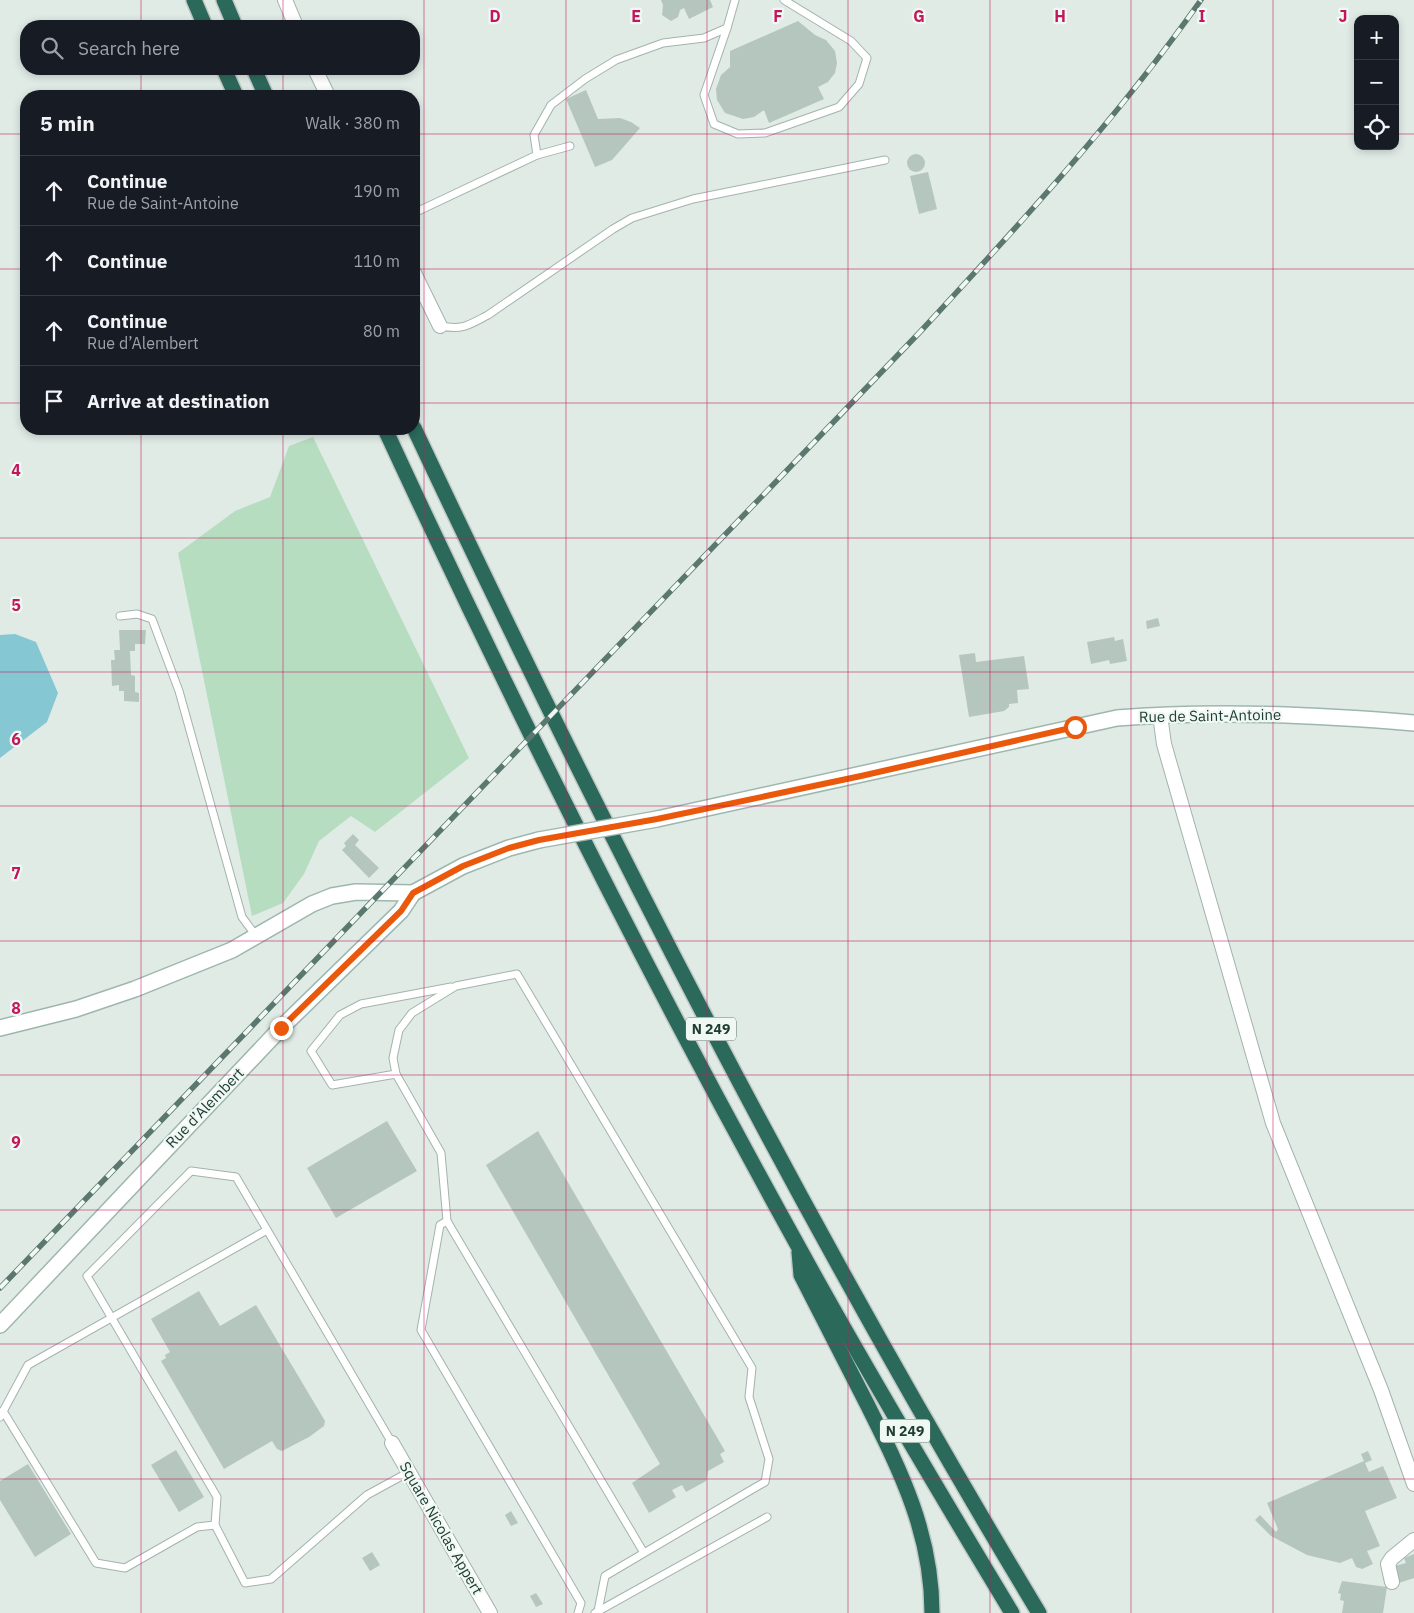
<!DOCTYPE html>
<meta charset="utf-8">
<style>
body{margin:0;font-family:"IBM Plex Sans",sans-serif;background:#242831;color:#f1f3f6}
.controls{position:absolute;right:15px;top:15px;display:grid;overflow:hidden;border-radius:10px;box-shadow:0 2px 8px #0003}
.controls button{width:45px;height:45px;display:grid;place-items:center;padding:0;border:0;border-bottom:1px solid #363941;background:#171b24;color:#f1f3f6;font:25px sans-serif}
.stop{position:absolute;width:15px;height:15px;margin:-11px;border:4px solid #ea580c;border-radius:50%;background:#fff}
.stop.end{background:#ea580c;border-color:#fff;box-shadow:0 1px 5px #0008}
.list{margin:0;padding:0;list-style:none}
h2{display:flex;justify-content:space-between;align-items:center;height:65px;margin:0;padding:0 20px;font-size:21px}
h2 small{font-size:16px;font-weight:400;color:#9ea1a6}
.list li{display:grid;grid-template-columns:32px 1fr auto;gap:15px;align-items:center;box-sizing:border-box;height:70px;padding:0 20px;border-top:1px solid #363941}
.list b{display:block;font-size:19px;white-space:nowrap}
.list p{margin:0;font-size:16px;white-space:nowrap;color:#9ea1a6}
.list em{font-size:16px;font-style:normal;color:#9ea1a6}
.icon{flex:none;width:28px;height:28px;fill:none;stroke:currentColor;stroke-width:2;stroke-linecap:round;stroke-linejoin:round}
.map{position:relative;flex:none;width:1414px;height:1613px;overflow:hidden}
.search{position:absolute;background:#171b24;box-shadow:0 2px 8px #0003;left:20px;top:20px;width:400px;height:55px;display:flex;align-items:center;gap:12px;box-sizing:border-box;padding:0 18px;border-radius:20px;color:#9ea1a6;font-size:19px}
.panel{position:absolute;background:#171b24;box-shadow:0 2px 8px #0003;left:20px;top:90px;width:400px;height:345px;border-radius:20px}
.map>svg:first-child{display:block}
.green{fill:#b7ddc1}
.water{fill:#85c7d2}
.building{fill:#b5c6bf}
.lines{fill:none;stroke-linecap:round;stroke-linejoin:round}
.lane-casing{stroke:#a3b3ad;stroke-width:9}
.street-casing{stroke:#a3b3ad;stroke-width:16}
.secondary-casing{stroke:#9eb7ae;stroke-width:18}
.highway-casing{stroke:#c1c8c6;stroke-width:18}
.lane{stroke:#fff;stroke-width:7}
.street{stroke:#fff;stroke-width:14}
.secondary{stroke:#fff;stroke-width:15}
.highway{stroke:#2b695b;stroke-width:15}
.rail-casing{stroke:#5a786f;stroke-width:5.5}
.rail{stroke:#f0f8f4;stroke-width:4;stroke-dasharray:11;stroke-linecap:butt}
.secondary-bridge-casing{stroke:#9eb7ae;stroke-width:18;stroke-linecap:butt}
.secondary-bridge{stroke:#fff;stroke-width:15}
.route{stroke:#ea580c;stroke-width:6}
.grid{fill:none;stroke:#c2185b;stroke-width:1;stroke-opacity:0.55}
.labels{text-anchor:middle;stroke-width:4.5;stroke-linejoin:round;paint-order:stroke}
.shield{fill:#f0f8f4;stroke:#5e746e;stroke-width:1}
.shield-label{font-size:14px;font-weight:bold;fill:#203c34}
.street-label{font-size:15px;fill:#203c34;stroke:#f0f8f4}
.grid-label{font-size:16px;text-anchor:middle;font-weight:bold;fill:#c2185b;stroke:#f0f8f4;stroke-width:4.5;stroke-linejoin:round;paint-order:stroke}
</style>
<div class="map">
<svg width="1414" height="1613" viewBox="0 0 1414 1613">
<rect width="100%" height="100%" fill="#e0ebe6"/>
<!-- green -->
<polygon class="green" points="313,437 469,758 375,832 351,816 319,841 304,874 283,903 252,916 178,553 235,511 270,497 289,446"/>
<!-- water -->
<polygon class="water" points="15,634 36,642 58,693 47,722 0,758 0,635"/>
<!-- building -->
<g class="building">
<polygon points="661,0 710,0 713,7 689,19 684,8 680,10 678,17 671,21 662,15 663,5"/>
<polygon points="798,21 815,35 826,40 835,51 837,63 835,73 828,82 818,87 824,99 769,123 764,110 754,117 743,119 725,113 717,100 716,89 721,75 730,67 730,51"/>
<polygon points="586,90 598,119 620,118 631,122 640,128 612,160 595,167 566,99"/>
<circle cx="916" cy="163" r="9"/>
<polygon points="928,172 937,209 919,214 910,176"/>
<polygon points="1158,618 1160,626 1147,629 1146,621"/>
<polygon points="119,630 146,630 145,644 135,644 135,651 130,651 131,675 135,676 135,692 139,693 139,702 124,701 124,691 119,691 119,685 112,686 111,660 115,660 114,650 120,650"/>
<polygon points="1114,637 1115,641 1123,639 1127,661 1110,664 1109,660 1091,664 1087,642"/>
<polygon points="975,653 976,662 1024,656 1029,689 1017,690 1018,703 1009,704 1009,707 1004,711 969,717 959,655"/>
<polygon points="353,834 359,840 355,845 379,868 369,878 342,850 346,846 344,843"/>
<polygon points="387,1121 417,1171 336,1218 307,1168"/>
<polygon points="538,1131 725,1451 720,1454 724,1462 708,1471 706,1481 686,1492 682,1485 672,1490 676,1497 649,1513 632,1483 660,1464 486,1165"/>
<polygon points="199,1291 220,1326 256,1305 325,1421 324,1426 309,1437 282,1451 277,1449 272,1441 224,1469 161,1361 166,1358 165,1355 170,1352 151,1319"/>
<polygon points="176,1450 204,1497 179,1512 151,1465"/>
<polygon points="1368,1451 1372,1460 1365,1463 1369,1472 1383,1466 1397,1498 1365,1511 1380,1546 1367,1551 1373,1564 1362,1569 1356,1567 1352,1558 1340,1563 1307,1555 1271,1536 1255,1520 1260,1515 1276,1532 1278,1529 1267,1503 1364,1461 1361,1454"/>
<polygon points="28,1464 71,1534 35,1557 0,1500 0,1481"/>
<polygon points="511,1511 518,1523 511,1526 505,1515"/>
<polygon points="372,1552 380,1565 370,1571 362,1558"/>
<polygon points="1414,1554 1414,1578 1399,1583 1395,1566 1406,1563 1404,1558"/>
<polygon points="1342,1581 1387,1587 1383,1613 1342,1613 1344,1601 1340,1600 1341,1594 1338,1593"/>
<polygon points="536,1593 543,1604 536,1607 530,1596"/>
</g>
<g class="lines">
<defs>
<g id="lane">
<polyline points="727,28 704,95 714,124 738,134 765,133 839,107 859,84 867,58 851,41 784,0"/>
<polyline points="570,146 537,155 534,135 551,105 585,79 616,60 663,43 704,38 727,28 735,0"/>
<polyline points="414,213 537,155"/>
<path d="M440,326C463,330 467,326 488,315L613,229L632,218L693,199L885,160"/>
<polyline points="120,616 137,614 152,619 179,691 242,917 256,936"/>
<polyline points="396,1074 332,1085 311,1051 340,1015 361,1004 451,987"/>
<polyline points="447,1221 440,1225 421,1330 581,1603 578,1613"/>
<polyline points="3,1411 96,1563 125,1568 197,1527 215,1525"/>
<polyline points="0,1417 28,1365 267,1230"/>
<polyline points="392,1443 236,1177 191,1171 87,1276 217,1497 215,1525 245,1583 271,1579 367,1495 409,1472"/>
<polyline points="598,1611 605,1576 751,1490 765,1482 769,1459 749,1397 752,1368 517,974 456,986 412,1013 399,1030 393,1058 396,1074 441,1153 447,1221 644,1553"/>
<polyline points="595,1613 767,1517"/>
</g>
<g id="street">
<polyline points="285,0 296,26"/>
<polyline points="315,69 328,96"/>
<polyline points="414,273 440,326"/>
<polyline points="1160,715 1164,744 1273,1123 1381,1390 1414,1484"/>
<polyline points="392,1443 490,1613"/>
<polyline points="1392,1582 1388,1564 1392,1558 1414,1540"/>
</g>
<g id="secondary">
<path d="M657,819L1117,718C1216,710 1315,715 1414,723"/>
<polyline points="0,1028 76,1009 135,989 232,950 312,904 332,896 356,892 413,893 463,866 509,848 539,840"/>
<polyline points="0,1325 281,1028 401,911 413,893"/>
</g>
<g id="highway">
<polyline points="194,0 205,26"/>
<polyline points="224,0 235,26"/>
<polyline points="224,69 236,96"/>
<polyline points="254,69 266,96"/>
<path d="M414,428C604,832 808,1230 1039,1613"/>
<path d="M385,429C513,706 650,979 798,1246C866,1370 939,1492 1012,1613"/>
<path d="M799,1252L801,1275C823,1318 845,1361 867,1404C901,1472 932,1534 932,1613"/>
</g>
</defs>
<!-- lane casing -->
<use href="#lane" class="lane-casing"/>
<!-- street casing -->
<use href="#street" class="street-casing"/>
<!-- secondary casing -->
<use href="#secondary" class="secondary-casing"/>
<!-- highway casing -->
<use href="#highway" class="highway-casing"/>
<!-- lane -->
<use href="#lane" class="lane"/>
<!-- street -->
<use href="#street" class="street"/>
<!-- secondary -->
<use href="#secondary" class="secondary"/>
<!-- highway -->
<use href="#highway" class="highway"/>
<defs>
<path id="rail" d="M0,1288L920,332C1019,225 1117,119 1201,0"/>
</defs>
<!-- rail casing -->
<use href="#rail" class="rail-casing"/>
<!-- rail -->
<use href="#rail" class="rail"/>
<defs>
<polyline id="secondary-bridge" points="539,840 657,819"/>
</defs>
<!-- secondary-bridge casing -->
<use href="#secondary-bridge" class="secondary-bridge-casing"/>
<!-- secondary-bridge -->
<use href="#secondary-bridge" class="secondary-bridge"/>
</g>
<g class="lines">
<!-- route -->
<polyline class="route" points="281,1028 401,911 413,893 463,866 509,848 539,840 657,819 861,776 1075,727"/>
</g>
<!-- grid -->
<path class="grid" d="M141,0V26M283,0V26M424,0V1613M566,0V1613M707,0V1613M848,0V1613M990,0V1613M1131,0V1613M1273,0V1613M141,69V96M283,69V96M0,134H26M414,134H1358M1395,134H1414M0,269H26M414,269H1414M0,403H26M414,403H1414M141,429V1613M283,429V1613M0,538H1414M0,672H1414M0,806H1414M0,941H1414M0,1075H1414M0,1210H1414M0,1344H1414M0,1479H1414"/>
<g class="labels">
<!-- shield labels -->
<g class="shield">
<rect x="686" y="1017.5" width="50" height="23" rx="4"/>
<rect x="880" y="1419.5" width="50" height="23" rx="4"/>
</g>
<g class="shield-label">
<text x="711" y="1034">N 249</text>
<text x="905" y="1436">N 249</text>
</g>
<!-- street labels -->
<g class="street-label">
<text transform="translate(1210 716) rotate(-1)" y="5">Rue de Saint-Antoine</text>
<text transform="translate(205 1108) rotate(-46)" y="5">Rue d’Alembert</text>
<text transform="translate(441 1528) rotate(60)" y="5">Square Nicolas Appert</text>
</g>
</g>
<g class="grid-label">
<text x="495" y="22">D</text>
<text x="636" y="22">E</text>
<text x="778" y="22">F</text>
<text x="919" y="22">G</text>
<text x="1060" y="22">H</text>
<text x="1202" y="22">I</text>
<text x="1343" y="22">J</text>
<text x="16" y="476">4</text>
<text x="16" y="611">5</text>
<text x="16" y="745">6</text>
<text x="16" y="879">7</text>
<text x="16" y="1014">8</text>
<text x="16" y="1148">9</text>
</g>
</svg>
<div class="controls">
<button>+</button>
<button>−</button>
<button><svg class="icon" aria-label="locate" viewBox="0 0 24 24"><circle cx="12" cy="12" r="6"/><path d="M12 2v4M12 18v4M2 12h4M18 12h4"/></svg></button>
</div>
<div class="stop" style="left:1075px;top:727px"></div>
<div class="stop end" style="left:281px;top:1028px"></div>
<div class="search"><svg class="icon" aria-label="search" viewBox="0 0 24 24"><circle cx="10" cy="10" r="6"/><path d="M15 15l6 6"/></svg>Search here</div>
<section class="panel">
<h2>5 min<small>Walk · 380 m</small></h2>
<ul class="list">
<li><svg class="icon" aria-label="ahead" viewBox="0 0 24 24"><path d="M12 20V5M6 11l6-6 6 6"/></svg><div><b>Continue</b><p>Rue de Saint-Antoine</p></div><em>190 m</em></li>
<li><svg class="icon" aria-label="ahead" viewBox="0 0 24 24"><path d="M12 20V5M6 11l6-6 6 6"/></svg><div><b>Continue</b></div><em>110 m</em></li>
<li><svg class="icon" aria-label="ahead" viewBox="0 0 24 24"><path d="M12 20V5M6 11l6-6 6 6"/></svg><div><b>Continue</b><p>Rue d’Alembert</p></div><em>80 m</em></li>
<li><svg class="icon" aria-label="arrive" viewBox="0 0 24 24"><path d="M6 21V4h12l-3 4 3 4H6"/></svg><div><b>Arrive at destination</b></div></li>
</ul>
</section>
</div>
